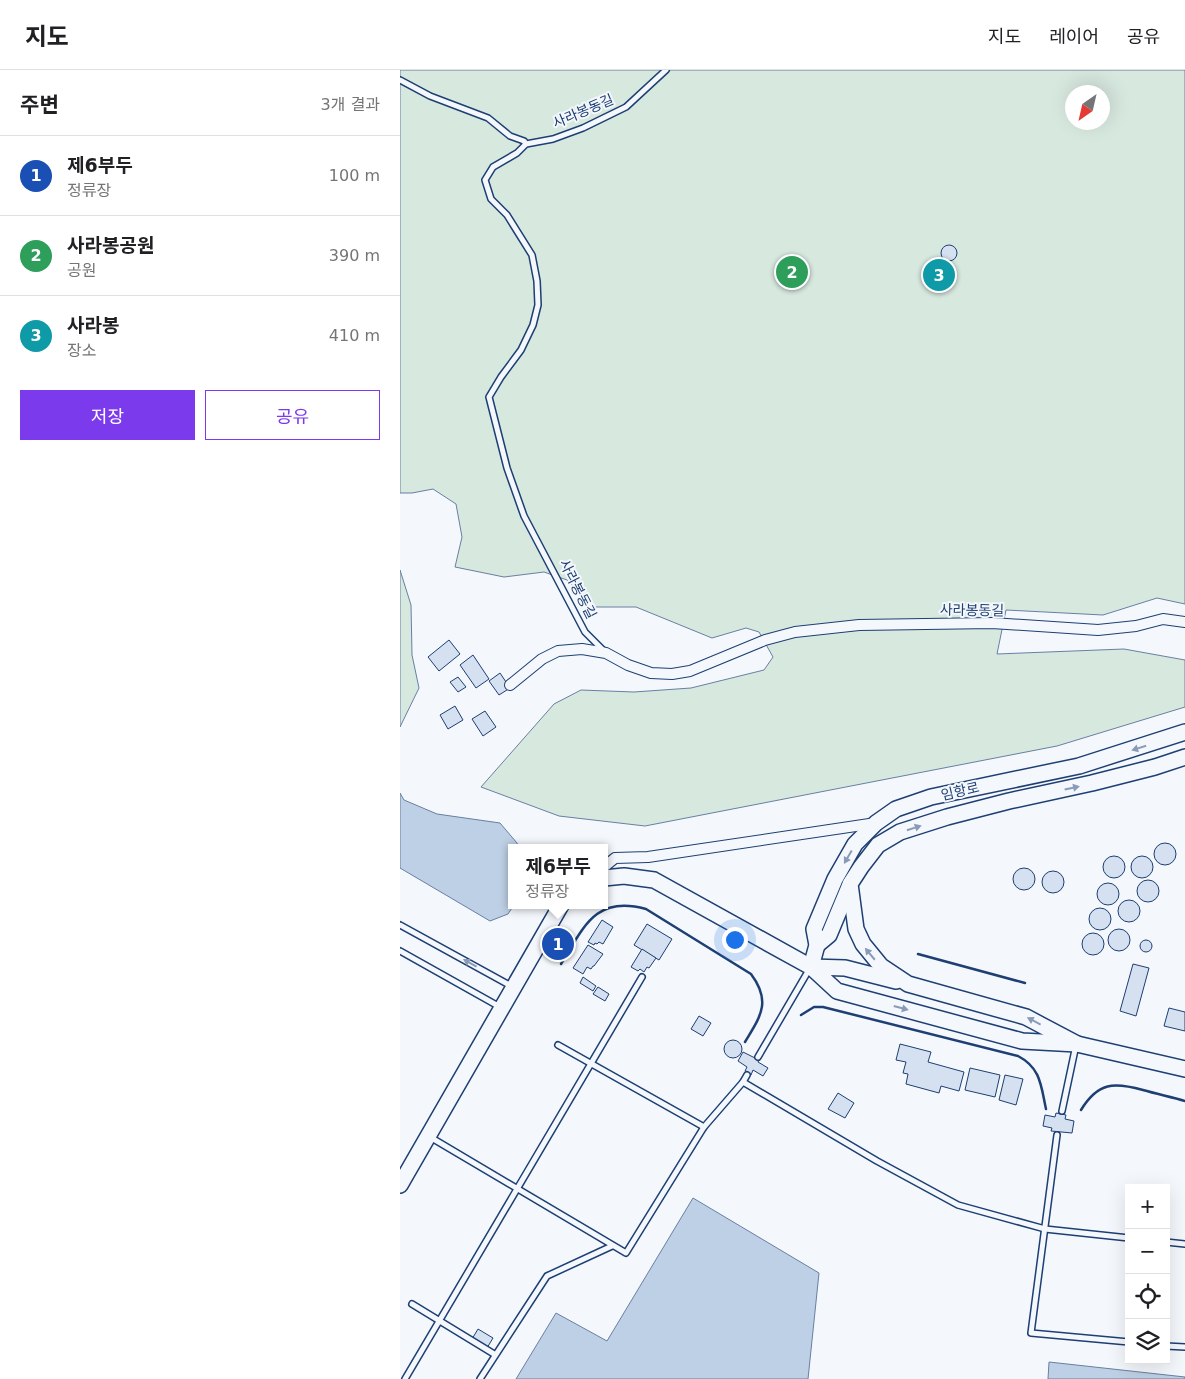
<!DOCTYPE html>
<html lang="ko">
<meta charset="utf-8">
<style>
body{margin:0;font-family:"DejaVu Sans","Noto Sans KR",sans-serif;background:#f6f6f6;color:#202124}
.controls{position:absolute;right:15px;bottom:15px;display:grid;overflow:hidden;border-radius:0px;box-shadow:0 5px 20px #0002}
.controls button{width:45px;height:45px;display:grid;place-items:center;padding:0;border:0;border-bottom:1px solid #e0e0e0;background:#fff;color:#202124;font:25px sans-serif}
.compass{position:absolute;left:665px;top:15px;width:45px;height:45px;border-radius:50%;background:#fff;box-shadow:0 5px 20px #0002;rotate:214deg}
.you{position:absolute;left:334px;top:869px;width:18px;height:18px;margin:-12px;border:4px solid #fff;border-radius:50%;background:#1a73e8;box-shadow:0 0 0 8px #1a73e833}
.badge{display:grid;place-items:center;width:32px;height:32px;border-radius:50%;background:#7c3aed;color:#fff;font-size:16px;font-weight:700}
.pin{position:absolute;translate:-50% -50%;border:2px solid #fff;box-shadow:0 1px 5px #0006}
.popup{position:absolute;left:108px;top:774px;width:100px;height:65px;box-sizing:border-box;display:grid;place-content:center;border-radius:0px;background:#fff;filter:drop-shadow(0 1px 4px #0005);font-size:16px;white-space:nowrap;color:#757577}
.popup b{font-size:19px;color:#202124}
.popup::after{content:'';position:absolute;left:50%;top:100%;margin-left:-10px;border:10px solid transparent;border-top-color:#fff}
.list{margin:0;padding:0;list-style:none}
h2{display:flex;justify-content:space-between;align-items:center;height:65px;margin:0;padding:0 20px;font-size:21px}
h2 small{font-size:16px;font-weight:400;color:#757577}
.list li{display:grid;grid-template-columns:32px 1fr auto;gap:15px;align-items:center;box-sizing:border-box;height:80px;padding:0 20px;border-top:1px solid #e0e0e0}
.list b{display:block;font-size:19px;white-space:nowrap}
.list p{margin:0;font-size:16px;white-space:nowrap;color:#757577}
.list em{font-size:16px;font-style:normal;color:#757577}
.actions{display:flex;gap:10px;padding:15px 20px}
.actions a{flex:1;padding:11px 0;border:1px solid #7c3aed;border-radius:0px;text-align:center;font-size:18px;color:#7c3aed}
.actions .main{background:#7c3aed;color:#fff}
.icon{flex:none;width:28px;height:28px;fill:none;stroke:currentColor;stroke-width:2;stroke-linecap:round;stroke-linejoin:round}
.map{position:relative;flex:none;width:785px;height:1309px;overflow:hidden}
header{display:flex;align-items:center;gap:30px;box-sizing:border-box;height:70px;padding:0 25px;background:#fff;border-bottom:1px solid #e0e0e0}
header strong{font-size:24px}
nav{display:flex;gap:28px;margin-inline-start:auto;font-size:18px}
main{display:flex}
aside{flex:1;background:#fff}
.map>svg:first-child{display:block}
.green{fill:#d7e8df;stroke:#687fa3;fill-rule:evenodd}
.water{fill:#bed0e5;stroke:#687fa3}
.building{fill:#d5e0f0;stroke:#1d3f73}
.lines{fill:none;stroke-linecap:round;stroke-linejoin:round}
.lane-casing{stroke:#1d3f73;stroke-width:8}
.street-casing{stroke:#1d3f73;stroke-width:12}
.secondary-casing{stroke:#1d3f73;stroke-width:18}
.lane{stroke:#f4f7fb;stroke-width:5}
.street{stroke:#f4f7fb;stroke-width:10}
.secondary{stroke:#f4f7fb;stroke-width:15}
.wall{stroke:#1d3f73;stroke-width:2.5}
.oneway{fill:#889bb7}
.labels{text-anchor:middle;stroke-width:4;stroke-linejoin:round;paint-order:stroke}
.street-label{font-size:14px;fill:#1d3f73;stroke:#f4f7fb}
</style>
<header>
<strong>지도</strong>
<nav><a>지도</a><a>레이어</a><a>공유</a></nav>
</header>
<main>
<aside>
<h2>주변<small>3개 결과</small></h2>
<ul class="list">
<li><span class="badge" style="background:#1a4fb4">1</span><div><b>제6부두</b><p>정류장</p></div><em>100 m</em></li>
<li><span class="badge" style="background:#2e9e5b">2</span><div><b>사라봉공원</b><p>공원</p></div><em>390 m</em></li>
<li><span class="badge" style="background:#0f9aa8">3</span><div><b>사라봉</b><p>장소</p></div><em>410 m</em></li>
</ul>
<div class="actions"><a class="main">저장</a><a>공유</a></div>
</aside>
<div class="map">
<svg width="785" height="1309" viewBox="0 0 785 1309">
<rect width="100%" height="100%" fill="#f4f7fb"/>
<!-- green -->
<g class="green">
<path d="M0,0H785V534L757,528L703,545L606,540L597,584L724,579L785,590V637L657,676L245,756L159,746L81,717L154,634L181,620L234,622L291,618L364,600L373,587L359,562L346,558L312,568L236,537H195L167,510L144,502L104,507L55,497L62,467L56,434L33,419L12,423H0ZM672,22H702V52H672Z"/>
<polygon points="0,500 11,535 12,585 19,618 0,657"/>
</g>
<!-- water -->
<g class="water">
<polygon points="0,723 4,730 37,744 100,753 117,773 119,778 112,778 112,835 114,835 108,844 90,851 0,798"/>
<polygon points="293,1128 419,1203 408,1309 116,1309 156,1243 207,1271"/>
<polygon points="649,1292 785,1307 785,1309 648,1309"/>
</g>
<!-- building -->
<g class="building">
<circle cx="549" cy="183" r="8"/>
<polygon points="49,570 60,584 39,601 28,587"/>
<polygon points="73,585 89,609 76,618 60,595"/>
<polygon points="100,603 110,618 99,625 89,611"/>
<polygon points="58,607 66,617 58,622 50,612"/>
<polygon points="55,636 63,650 48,659 40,645"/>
<polygon points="85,641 96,657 83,666 72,649"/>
<circle cx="765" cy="784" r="11"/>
<circle cx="742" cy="797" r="11"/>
<circle cx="714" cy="797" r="11"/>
<circle cx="624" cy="809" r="11"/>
<circle cx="653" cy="812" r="11"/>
<circle cx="748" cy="821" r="11"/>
<circle cx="708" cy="824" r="11"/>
<circle cx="729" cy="841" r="11"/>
<circle cx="700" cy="849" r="11"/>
<polygon points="202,850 213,857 203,874 199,872 197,874 195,873 194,875 188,872"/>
<polygon points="247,854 272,869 259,890 234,875"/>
<circle cx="719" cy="870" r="11"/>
<circle cx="693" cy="874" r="11"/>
<circle cx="746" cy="876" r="6"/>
<polygon points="188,875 203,884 194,896 193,896 191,899 187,897 183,904 173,898"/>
<polygon points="242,879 256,888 249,898 247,897 244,902 240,899 238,901 231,897"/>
<polygon points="733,894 749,898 736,946 720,941"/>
<polygon points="183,907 196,916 193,921 180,913"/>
<polygon points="198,917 209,924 205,931 193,924"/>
<polygon points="769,938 785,942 785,961 764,956"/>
<polygon points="299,946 311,953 303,966 291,959"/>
<circle cx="333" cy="979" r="9"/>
<polygon points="500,974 531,982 528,992 564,1002 559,1021 541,1016 539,1023 506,1014 508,1004 503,1003 506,992 496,990"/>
<polygon points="343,982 359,990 358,992 368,998 363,1006 353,1000 351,1005 345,1001 347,997 338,991"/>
<polygon points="570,998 600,1005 595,1027 565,1020"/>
<polygon points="605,1005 623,1009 616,1035 599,1030"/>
<polygon points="438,1023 454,1033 445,1048 428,1039"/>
<polygon points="656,1043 666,1045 665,1049 674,1051 672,1063 651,1061 652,1058 643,1056 645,1045 655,1047"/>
<polygon points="78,1259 93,1268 87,1278 72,1269"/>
</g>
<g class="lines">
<defs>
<g id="lane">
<polyline points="0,10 30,26 88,48 110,66 124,71 126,74"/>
<polyline points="204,581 185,562 124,446 107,398 89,327 101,307 121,280 133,255 138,235 137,211 132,185 107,145 91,129 85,110 93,97 117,83 126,74 153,69 183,58 226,37 266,0"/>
<polyline points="0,855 113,917"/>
<polyline points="0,881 100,937"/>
<polyline points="158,975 304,1057"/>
<polyline points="358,987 410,898"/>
<polyline points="343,1012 477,1091 558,1135 645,1159 729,1168"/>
<polyline points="662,1041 676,975"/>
<polyline points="657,1065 631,1263 729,1272"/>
<polyline points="30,1067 226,1183 304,1057 343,1012 347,1005"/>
<polyline points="766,1172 785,1174"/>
<polyline points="12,1234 94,1284"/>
<polyline points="766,1276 785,1277"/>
<polyline points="5,1309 242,907"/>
<polyline points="80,1309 147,1206 212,1176"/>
</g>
<g id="street">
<polyline points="110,615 142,589 158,581 182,579 206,583 228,595 251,603 272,604 290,601 365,570 395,562 459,555 592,553 698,560 736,556 763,549 785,552"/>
<polyline points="204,797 215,788 248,787 476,753"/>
</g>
<g id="secondary">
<polyline points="204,808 224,806 254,810 411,897 437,921 622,971 677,974 785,999"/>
<polyline points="417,875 429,865 449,817"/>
<polyline points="411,897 417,875 414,859 435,809 455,774 476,753 496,739 531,727 679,696 785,662"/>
<polyline points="411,897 445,898 496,911"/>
<polyline points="677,974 626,947 508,914 481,896 463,874 456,859 450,814 461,797 478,775 500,762 547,747 609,731 692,713 755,697 785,687"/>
<polyline points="0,1115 161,835"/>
</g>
</defs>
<!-- lane casing -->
<use href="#lane" class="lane-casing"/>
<!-- street casing -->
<use href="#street" class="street-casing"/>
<!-- secondary casing -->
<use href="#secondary" class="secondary-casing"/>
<!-- lane -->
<use href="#lane" class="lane"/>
<!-- street -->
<use href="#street" class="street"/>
<!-- secondary -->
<use href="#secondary" class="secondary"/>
<!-- wall -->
<g class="wall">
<polyline points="518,884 625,913"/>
<path d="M161,894C184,857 195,825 246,839L351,904C372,932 360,947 345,972"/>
<path d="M401,945L414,937H423L618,986C641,998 641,1016 646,1039"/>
<path d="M681,1040C698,1012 714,1012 743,1020C757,1024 771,1027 785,1031"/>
</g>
</g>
<!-- one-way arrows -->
<defs><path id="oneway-solid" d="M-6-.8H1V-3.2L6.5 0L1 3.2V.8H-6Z" transform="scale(1.25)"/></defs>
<g class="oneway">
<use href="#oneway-solid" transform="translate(739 678) rotate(163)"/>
<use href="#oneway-solid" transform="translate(672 718) rotate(-12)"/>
<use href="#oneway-solid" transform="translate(514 758) rotate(-18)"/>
<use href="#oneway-solid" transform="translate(448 787) rotate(120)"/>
<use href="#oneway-solid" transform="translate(470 884) rotate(-130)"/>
<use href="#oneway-solid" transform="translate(70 893) rotate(-151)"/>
<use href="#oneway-solid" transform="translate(501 938) rotate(15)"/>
<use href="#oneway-solid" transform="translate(634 951) rotate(-152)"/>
</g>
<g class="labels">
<!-- street labels -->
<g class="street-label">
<text transform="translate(183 41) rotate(-23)" y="5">사라봉동길</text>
<text transform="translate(178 519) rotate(63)" y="5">사라봉동길</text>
<text transform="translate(572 540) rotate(1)" y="5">사라봉동길</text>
<text transform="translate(560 721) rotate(-13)" y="5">임항로</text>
</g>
</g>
</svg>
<div class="controls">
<button>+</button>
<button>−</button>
<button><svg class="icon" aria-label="locate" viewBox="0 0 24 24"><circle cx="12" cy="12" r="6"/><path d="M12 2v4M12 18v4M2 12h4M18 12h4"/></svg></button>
<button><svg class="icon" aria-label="layers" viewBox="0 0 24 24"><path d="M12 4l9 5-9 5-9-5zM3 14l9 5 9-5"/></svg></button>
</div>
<svg class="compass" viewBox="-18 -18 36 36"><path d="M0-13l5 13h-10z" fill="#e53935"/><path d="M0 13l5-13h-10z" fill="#757577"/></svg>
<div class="you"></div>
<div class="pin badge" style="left:158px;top:874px;background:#1a4fb4">1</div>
<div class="popup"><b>제6부두</b>정류장</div>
<div class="pin badge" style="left:392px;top:202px;background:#2e9e5b">2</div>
<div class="pin badge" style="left:539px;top:205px;background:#0f9aa8">3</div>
</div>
</main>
